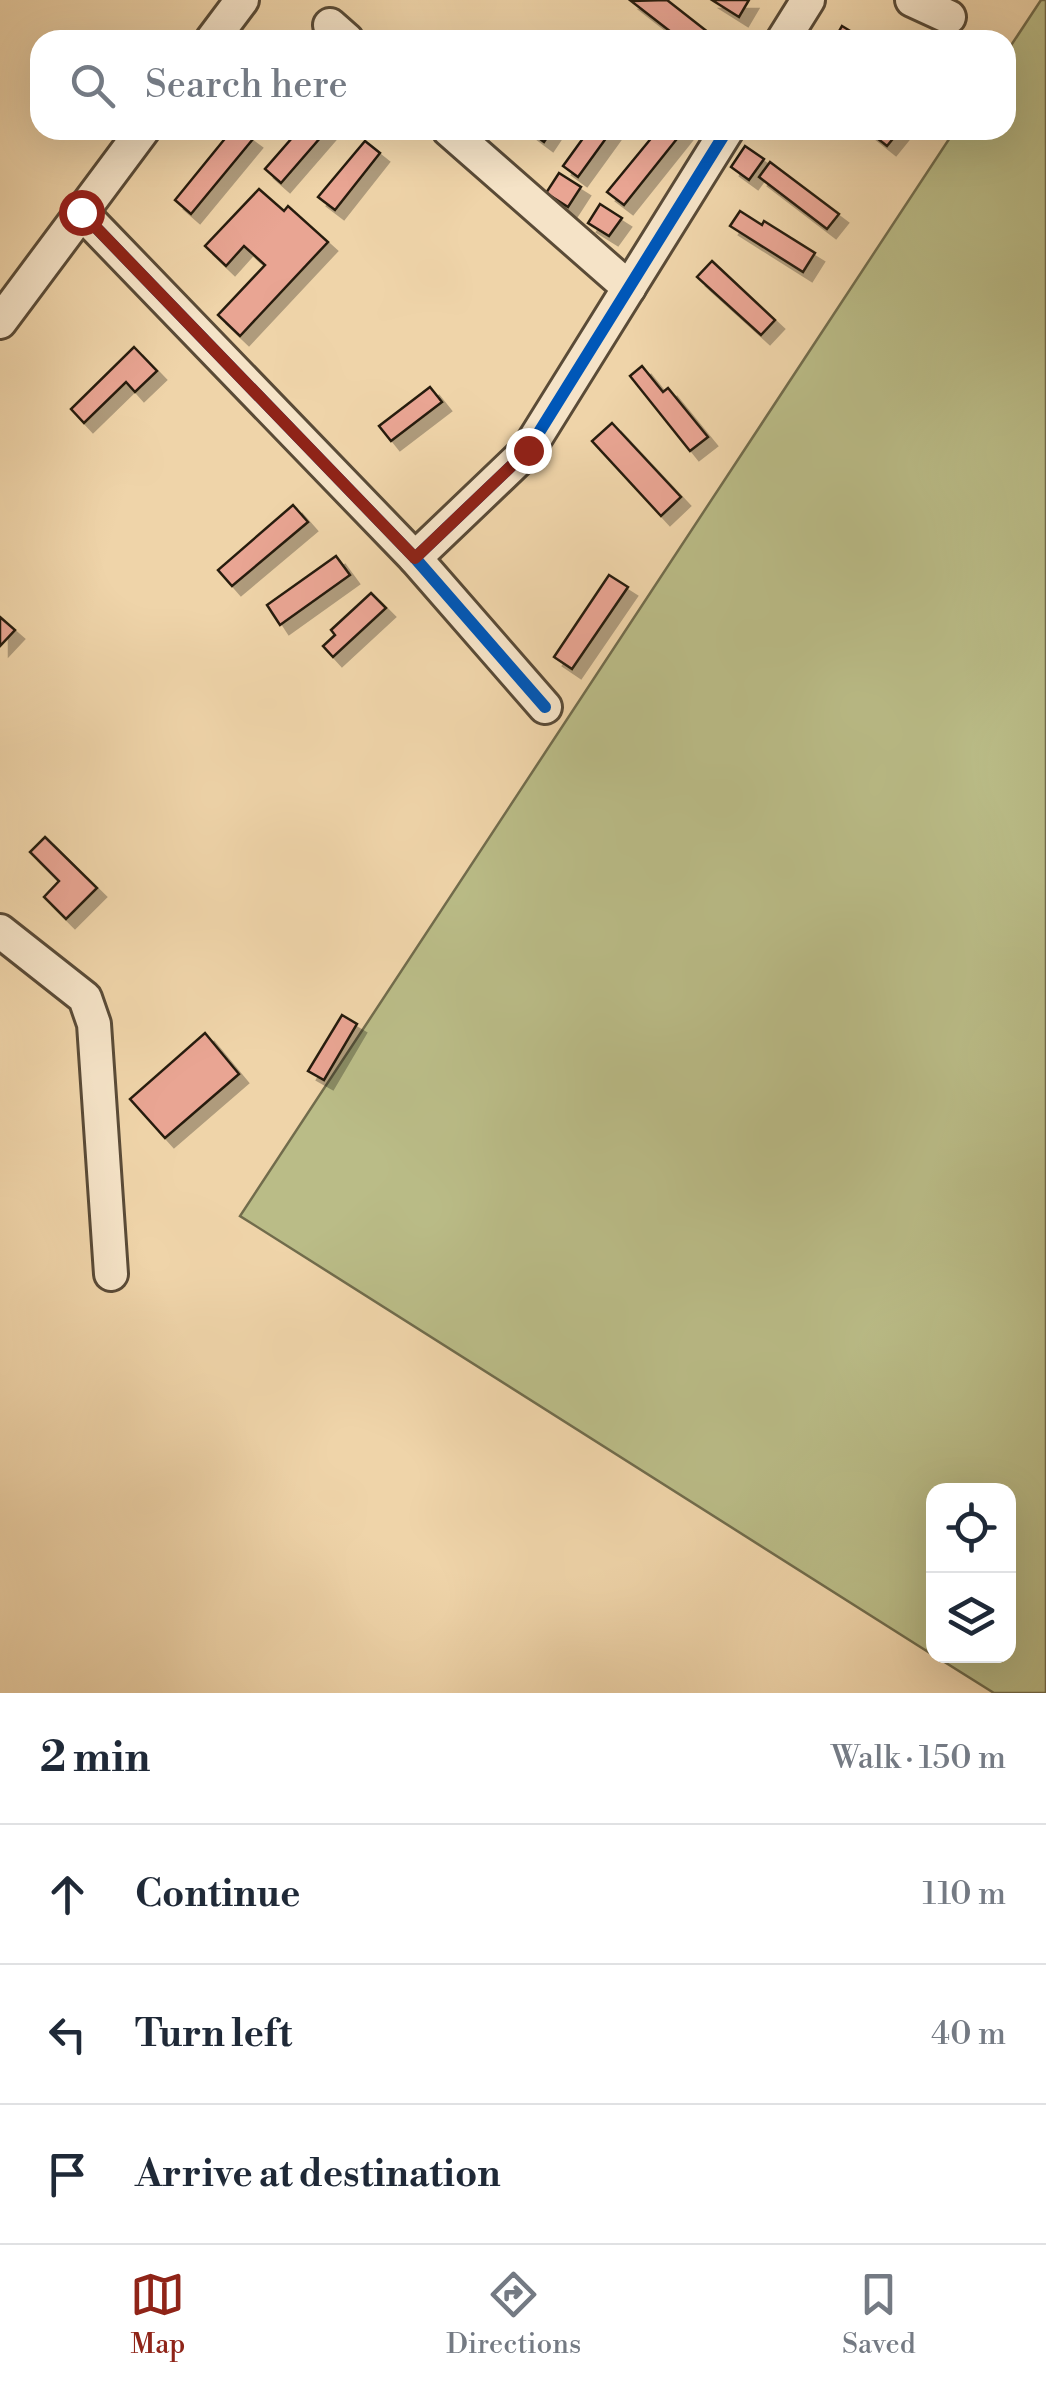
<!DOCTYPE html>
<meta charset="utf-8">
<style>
body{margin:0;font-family:"Libre Bodoni",serif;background:#f2f2f3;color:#1f2937}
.controls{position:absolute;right:30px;bottom:30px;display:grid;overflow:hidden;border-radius:20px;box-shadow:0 10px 40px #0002}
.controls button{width:90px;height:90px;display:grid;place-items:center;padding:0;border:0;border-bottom:2px solid #e0e1e3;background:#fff;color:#1f2937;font:50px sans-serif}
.stop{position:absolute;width:30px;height:30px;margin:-22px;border:8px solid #8f2418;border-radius:50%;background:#fff}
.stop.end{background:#8f2418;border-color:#fff;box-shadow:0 2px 10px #0008}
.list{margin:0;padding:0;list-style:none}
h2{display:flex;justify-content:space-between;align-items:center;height:130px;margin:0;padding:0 40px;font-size:42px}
h2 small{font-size:32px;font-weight:400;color:#747a83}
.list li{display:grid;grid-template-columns:65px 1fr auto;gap:30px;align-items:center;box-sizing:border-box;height:140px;padding:0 40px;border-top:2px solid #e0e1e3}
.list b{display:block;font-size:38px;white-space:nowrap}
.list em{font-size:32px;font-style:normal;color:#747a83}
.icon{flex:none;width:55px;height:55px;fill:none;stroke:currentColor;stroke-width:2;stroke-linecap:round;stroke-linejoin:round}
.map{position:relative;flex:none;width:1046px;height:1693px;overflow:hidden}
.search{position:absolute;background:#fff;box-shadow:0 10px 40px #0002;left:30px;right:30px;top:30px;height:110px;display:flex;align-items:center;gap:25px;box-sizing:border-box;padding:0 35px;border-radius:30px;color:#747a83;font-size:38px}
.sheet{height:550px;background:#fff}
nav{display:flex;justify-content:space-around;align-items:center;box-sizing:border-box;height:140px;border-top:2px solid #e0e1e3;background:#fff;font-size:28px;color:#747a83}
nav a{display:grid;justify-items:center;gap:5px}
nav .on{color:#8f2418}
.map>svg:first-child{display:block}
.green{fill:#babc87;stroke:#716c4c;stroke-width:2.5}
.building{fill:#e9a593;stroke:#281d11;stroke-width:2.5;filter:url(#shadow)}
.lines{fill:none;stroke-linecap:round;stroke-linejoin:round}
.minor-casing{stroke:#5a4b37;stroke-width:38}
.minor{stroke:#f5e3c7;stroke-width:32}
.cycleway-casing{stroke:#f5e3c7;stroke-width:19}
.cycleway{stroke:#0057b8;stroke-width:12}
.route{stroke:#8f2418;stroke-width:12}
</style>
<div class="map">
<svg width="1046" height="1693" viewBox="0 0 1046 1693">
<defs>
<filter id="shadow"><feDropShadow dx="9" dy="9" stdDeviation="0" flood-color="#0004"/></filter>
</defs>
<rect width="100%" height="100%" fill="#efd4a9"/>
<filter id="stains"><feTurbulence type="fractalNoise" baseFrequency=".002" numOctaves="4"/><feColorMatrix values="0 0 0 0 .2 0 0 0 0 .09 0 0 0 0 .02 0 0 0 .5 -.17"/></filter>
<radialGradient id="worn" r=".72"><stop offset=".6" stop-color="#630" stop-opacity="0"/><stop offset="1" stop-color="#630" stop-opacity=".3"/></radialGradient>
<!-- green -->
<polygon class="green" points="1041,0 1046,0 1046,1693 994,1693 935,1656 1008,1656 1008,1490 934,1490 933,1655 240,1216 955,130 1006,130 1006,53"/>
<!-- building -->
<g class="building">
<polygon points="667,0 718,40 671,40 667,37 671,32 631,1"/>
<polygon points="712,0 749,0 739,17"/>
<polygon points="842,26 865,40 834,40"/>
<polygon points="232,130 241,130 253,139 191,214 175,200"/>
<polygon points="299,130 327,130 281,183 265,169"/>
<polygon points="528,130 552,130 544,142"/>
<polygon points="589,130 612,130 578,177 563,166"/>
<polygon points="658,130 684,130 624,205 607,192"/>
<polygon points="867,130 900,130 887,146"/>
<polygon points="365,141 380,153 335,210 318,197"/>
<polygon points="745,146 764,159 749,180 731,167"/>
<polygon points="770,162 839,214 827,229 759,177"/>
<polygon points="559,173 581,187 568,207 546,193"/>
<polygon points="259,189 284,211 288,206 328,242 240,336 218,315 265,265 244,246 226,266 205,246"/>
<polygon points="600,204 622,218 609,236 588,223"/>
<polygon points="740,211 762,225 764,221 815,253 803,272 730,226"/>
<polygon points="712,261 775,320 761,335 697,277"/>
<polygon points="134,347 157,371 135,392 126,382 84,423 71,409"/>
<polygon points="642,366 663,392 668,388 708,437 690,451 630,376"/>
<polygon points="430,387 442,402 391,441 379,426"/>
<polygon points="612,423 681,497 661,516 592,441"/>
<polygon points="293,505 308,522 232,586 218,570"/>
<polygon points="336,556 350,575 280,625 267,605"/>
<polygon points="609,575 628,587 572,669 554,657"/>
<polygon points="371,593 386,608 333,657 323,646 335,635 331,630"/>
<polygon points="0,617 15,630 0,646"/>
<polygon points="45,837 97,888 66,919 44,897 59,881 30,852"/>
<polygon points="342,1015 357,1024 324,1080 308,1071"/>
<polygon points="205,1033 239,1074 165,1138 130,1099"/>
</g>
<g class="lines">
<defs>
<g id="minor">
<polyline points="912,0 949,17"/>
<polyline points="330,25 347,40"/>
<polyline points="212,40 242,0"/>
<polyline points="783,40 808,0"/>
<polyline points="449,130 629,288"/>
<polyline points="81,212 415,558 545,707"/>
<polyline points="0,322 143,130"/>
<polyline points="415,558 528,450 727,130"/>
<polyline points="0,931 85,998 94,1024 111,1274"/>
</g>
</defs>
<!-- minor casing -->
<use href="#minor" class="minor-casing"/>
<!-- minor -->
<use href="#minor" class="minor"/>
<defs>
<g id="cycleway">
<polyline points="81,212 415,558 545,707"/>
<polyline points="415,558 528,450 727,130"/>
</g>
</defs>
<!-- cycleway casing -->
<use href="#cycleway" class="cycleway-casing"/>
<!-- cycleway -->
<use href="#cycleway" class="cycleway"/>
</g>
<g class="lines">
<!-- route -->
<polyline class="route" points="81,212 415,558 528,450"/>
</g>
<rect width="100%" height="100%" filter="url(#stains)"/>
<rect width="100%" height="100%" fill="url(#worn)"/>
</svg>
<div class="controls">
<button><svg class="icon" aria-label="locate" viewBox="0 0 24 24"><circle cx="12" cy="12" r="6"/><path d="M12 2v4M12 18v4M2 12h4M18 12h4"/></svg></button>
<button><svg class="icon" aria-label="layers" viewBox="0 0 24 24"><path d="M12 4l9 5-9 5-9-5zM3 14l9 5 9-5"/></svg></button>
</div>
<div class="stop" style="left:81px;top:212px"></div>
<div class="stop end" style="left:528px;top:450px"></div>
<div class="search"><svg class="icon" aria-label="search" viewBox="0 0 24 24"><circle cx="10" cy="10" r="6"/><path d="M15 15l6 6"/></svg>Search here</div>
</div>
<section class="sheet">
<h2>2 min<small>Walk · 150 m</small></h2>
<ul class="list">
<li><svg class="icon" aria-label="ahead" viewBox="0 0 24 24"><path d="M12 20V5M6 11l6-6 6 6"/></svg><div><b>Continue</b></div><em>110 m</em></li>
<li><svg class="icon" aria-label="left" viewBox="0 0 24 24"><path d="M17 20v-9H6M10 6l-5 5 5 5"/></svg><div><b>Turn left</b></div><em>40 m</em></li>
<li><svg class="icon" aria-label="arrive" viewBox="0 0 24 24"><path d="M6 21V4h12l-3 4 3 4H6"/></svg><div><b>Arrive at destination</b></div></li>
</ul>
</section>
<nav>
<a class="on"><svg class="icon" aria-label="map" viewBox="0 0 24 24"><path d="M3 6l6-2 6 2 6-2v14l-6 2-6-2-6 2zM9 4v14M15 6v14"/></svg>Map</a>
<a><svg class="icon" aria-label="directions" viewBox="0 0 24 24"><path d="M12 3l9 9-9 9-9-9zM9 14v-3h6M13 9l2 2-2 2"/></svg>Directions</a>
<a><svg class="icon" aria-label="saved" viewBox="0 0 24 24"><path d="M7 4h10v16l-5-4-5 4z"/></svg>Saved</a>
</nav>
